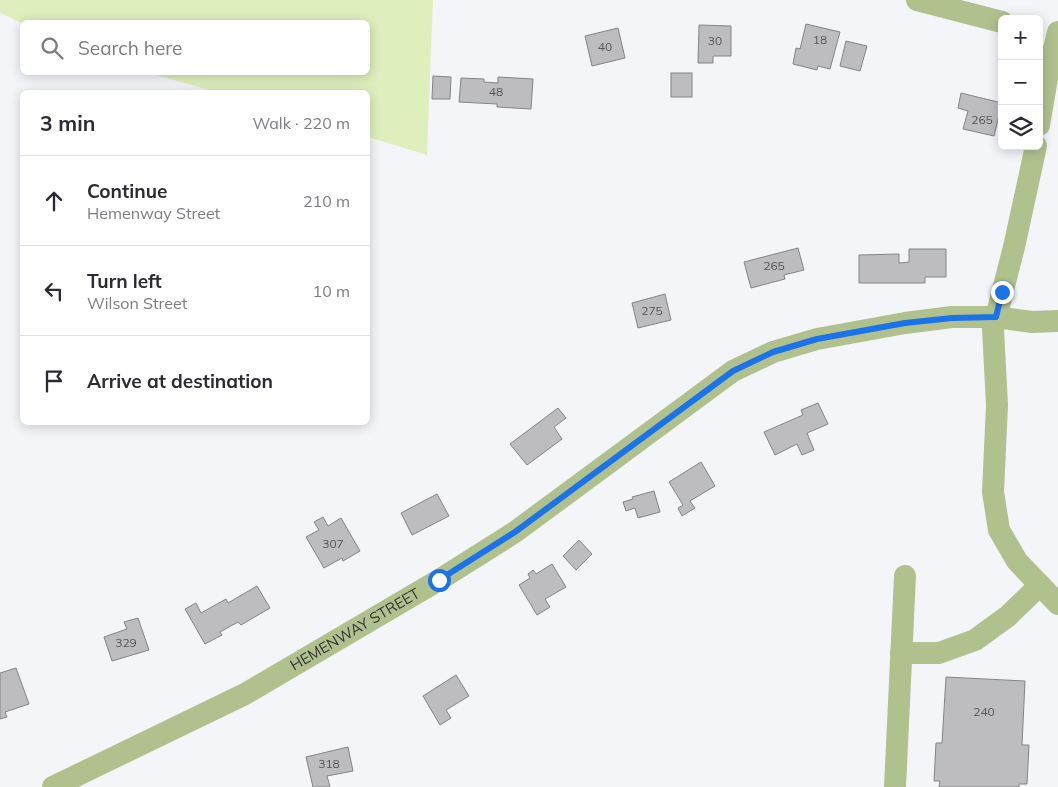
<!DOCTYPE html>
<meta charset="utf-8">
<style>
body{margin:0;font-family:Mulish,sans-serif;background:#f7f7f7;color:#2b2b33}
.controls{position:absolute;right:15px;top:15px;display:grid;overflow:hidden;border-radius:8px;box-shadow:0 2px 12px #0003}
.controls button{width:45px;height:45px;display:grid;place-items:center;padding:0;border:0;border-bottom:1px solid #e1e1e2;background:#fff;color:#2b2b33;font:25px sans-serif}
.stop{position:absolute;width:15px;height:15px;margin:-11px;border:4px solid #1a73e8;border-radius:50%;background:#fff}
.stop.end{background:#1a73e8;border-color:#fff;box-shadow:0 1px 5px #0008}
.list{margin:0;padding:0;list-style:none}
h2{display:flex;justify-content:space-between;align-items:center;height:65px;margin:0;padding:0 20px;font-size:21px}
h2 small{font-size:16px;font-weight:400;color:#7c7c81}
.list li{display:grid;grid-template-columns:32px 1fr auto;gap:15px;align-items:center;box-sizing:border-box;height:90px;padding:0 20px;border-top:1px solid #e1e1e2}
.list b{display:block;font-size:19px;white-space:nowrap}
.list p{margin:0;font-size:16px;white-space:nowrap;color:#7c7c81}
.list em{font-size:16px;font-style:normal;color:#7c7c81}
.icon{flex:none;width:28px;height:28px;fill:none;stroke:currentColor;stroke-width:2;stroke-linecap:round;stroke-linejoin:round}
.map{position:relative;flex:none;width:1058px;height:787px;overflow:hidden}
.search{position:absolute;background:#fff;box-shadow:0 2px 12px #0003;left:20px;top:20px;width:350px;height:55px;display:flex;align-items:center;gap:12px;box-sizing:border-box;padding:0 18px;border-radius:8px;color:#7c7c81;font-size:19px}
.panel{position:absolute;background:#fff;box-shadow:0 2px 12px #0003;left:20px;top:90px;width:350px;height:335px;border-radius:8px}
.map>svg:first-child{display:block}
.green{fill:#deefbd}
.building{fill:#bdbdc1;stroke:#848488}
.lines{fill:none;stroke-linecap:round;stroke-linejoin:round}
.minor{stroke:#b0c18e;stroke-width:22}
.route{stroke:#1a73e8;stroke-width:6}
.labels{text-anchor:middle;stroke-width:4;stroke-linejoin:round;paint-order:stroke}
.number-label{font-size:12px;fill:#545556}
.street-label{font-size:15px;fill:#313233;stroke:#fff}
</style>
<div class="map">
<svg width="1058" height="787" viewBox="0 0 1058 787">
<rect width="100%" height="100%" fill="#f4f5f9"/>
<!-- green -->
<polygon class="green" points="0,0 433,0 427,155 368,137 368,92 216,92 149,73 368,72 368,22 22,23 0,13"/>
<!-- building -->
<g class="building">
<polygon points="806,24 840,32 830,69 818,66 817,70 793,64 796,48 800,49"/>
<polygon points="699,25 731,26 731,56 713,56 713,63 698,63"/>
<polygon points="618,28 625,58 592,66 585,36"/>
<polygon points="846,41 867,46 860,71 840,66"/>
<rect x="671" y="73" width="21" height="24"/>
<polygon points="433,76 451,77 450,99 432,99"/>
<polygon points="498,77 533,79 531,109 497,107 497,104 459,102 461,78 484,79 484,82 498,83"/>
<polygon points="961,93 1002,103 994,136 963,129 968,111 958,108"/>
<polygon points="798,248 804,270 784,275 785,279 751,288 744,262"/>
<polygon points="909,249 946,249 946,277 925,277 925,283 859,283 859,255 899,254 899,263 909,262"/>
<polygon points="665,294 671,320 638,328 632,303"/>
<polygon points="818,403 828,424 807,433 814,450 802,455 797,444 775,455 764,432 803,415 801,410"/>
<polygon points="558,408 566,418 554,427 562,439 527,465 510,444"/>
<polygon points="701,462 715,486 690,501 695,508 682,516 678,508 683,505 669,482"/>
<polygon points="654,491 660,512 638,518 635,508 626,511 623,502 633,499 632,497"/>
<polygon points="437,494 449,516 412,535 401,513"/>
<polygon points="323,517 328,526 341,518 360,551 343,561 342,558 324,568 306,537 319,530 314,522"/>
<polygon points="579,540 592,554 576,570 563,556"/>
<polygon points="552,564 566,587 545,599 550,607 537,615 519,585 530,578 528,574 533,570 536,574"/>
<polygon points="257,586 270,608 241,625 238,622 220,632 222,635 205,644 185,609 196,603 201,613 226,599 228,603"/>
<polygon points="138,618 149,650 112,661 104,637 127,629 124,622"/>
<polygon points="16,668 29,704 5,712 7,717 0,719 0,673"/>
<polygon points="456,675 469,696 446,710 451,718 440,725 423,696"/>
<polygon points="946,677 1025,681 1022,745 1029,745 1027,784 1019,784 1019,787 939,787 940,781 934,781 936,743 942,743"/>
<polygon points="348,747 353,771 327,776 330,787 313,787 306,757"/>
</g>
<g class="lines">
<!-- minor -->
<g class="minor">
<polyline points="917,0 1002,22"/>
<polyline points="1039,125 1048,73 1058,32"/>
<polyline points="1036,146 1014,247 993,329 997,405 993,492 999,530 1017,561 1058,604"/>
<polyline points="901,653 939,653 975,640 1008,616 1040,585"/>
<path id="s1" d="M53,787L245,694L439,580L515,532L733,371L773,352L817,339L905,323L952,317H996L1032,322L1058,321"/>
<polyline points="895,787 905,576"/>
</g>
</g>
<g class="lines">
<!-- route -->
<polyline class="route" points="439,580 515,532 733,371 773,352 817,339 905,323 952,318 996,317 1002,292"/>
</g>
<g class="labels">
<!-- number labels -->
<g class="number-label">
<text x="820" y="44">18</text>
<text x="715" y="45">30</text>
<text x="605" y="51">40</text>
<text x="496" y="96">48</text>
<text x="982" y="124">265</text>
<text x="774" y="270">265</text>
<text x="652" y="315">275</text>
<text x="333" y="548">307</text>
<text x="126" y="647">329</text>
<text x="984" y="716">240</text>
<text x="329" y="768">318</text>
</g>
<!-- street labels -->
<g class="street-label">
<text dy="5" stroke="none"><textPath href="#s1" startOffset="341">HEMENWAY STREET</textPath></text>
</g>
</g>
</svg>
<div class="controls">
<button>+</button>
<button>−</button>
<button><svg class="icon" aria-label="layers" viewBox="0 0 24 24"><path d="M12 4l9 5-9 5-9-5zM3 14l9 5 9-5"/></svg></button>
</div>
<div class="stop" style="left:439px;top:580px"></div>
<div class="stop end" style="left:1002px;top:292px"></div>
<div class="search"><svg class="icon" aria-label="search" viewBox="0 0 24 24"><circle cx="10" cy="10" r="6"/><path d="M15 15l6 6"/></svg>Search here</div>
<section class="panel">
<h2>3 min<small>Walk · 220 m</small></h2>
<ul class="list">
<li><svg class="icon" aria-label="ahead" viewBox="0 0 24 24"><path d="M12 20V5M6 11l6-6 6 6"/></svg><div><b>Continue</b><p>Hemenway Street</p></div><em>210 m</em></li>
<li><svg class="icon" aria-label="left" viewBox="0 0 24 24"><path d="M17 20v-9H6M10 6l-5 5 5 5"/></svg><div><b>Turn left</b><p>Wilson Street</p></div><em>10 m</em></li>
<li><svg class="icon" aria-label="arrive" viewBox="0 0 24 24"><path d="M6 21V4h12l-3 4 3 4H6"/></svg><div><b>Arrive at destination</b></div></li>
</ul>
</section>
</div>
